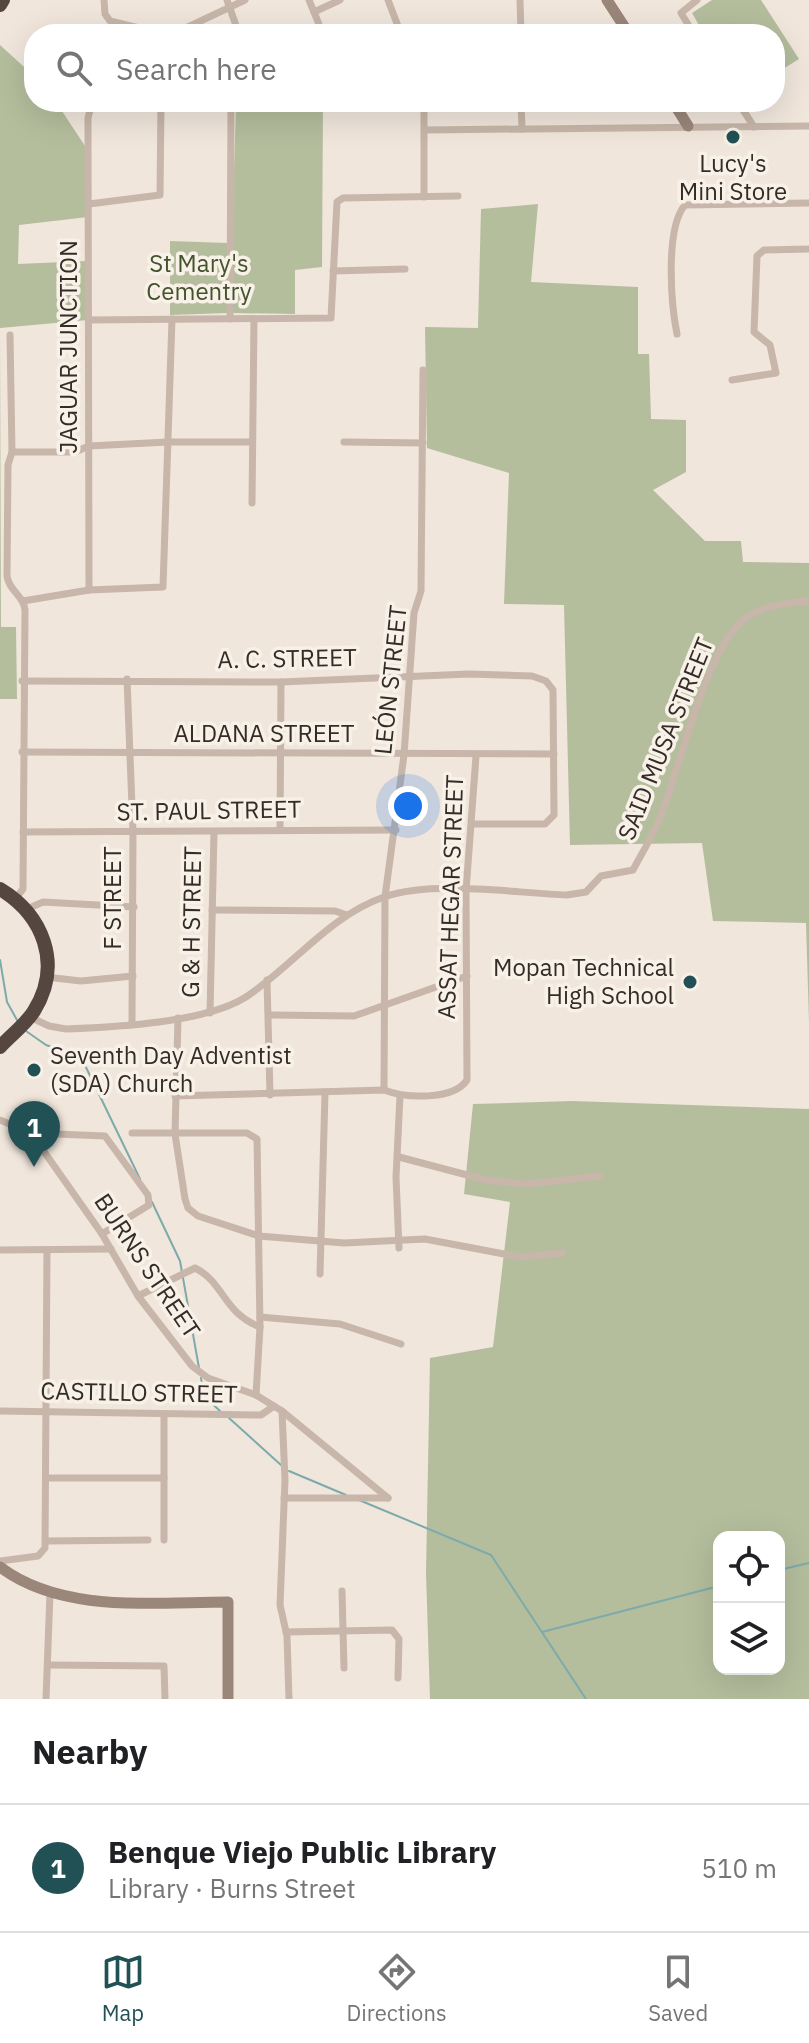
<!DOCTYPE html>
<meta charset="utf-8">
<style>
body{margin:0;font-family:"IBM Plex Sans",sans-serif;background:#f6f6f6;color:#202124}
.controls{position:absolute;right:24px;bottom:24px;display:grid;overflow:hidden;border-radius:16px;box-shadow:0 8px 32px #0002}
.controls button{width:72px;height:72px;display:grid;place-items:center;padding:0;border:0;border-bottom:2px solid #e0e0e0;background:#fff;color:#202124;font:40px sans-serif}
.you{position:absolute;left:408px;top:806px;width:28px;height:28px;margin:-20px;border:6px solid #fff;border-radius:50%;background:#1a73e8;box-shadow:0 0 0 12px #1a73e833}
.badge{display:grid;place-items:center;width:52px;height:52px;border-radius:50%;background:#215154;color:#fff;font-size:26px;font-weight:700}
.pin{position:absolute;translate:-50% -66px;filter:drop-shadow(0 2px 4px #0008)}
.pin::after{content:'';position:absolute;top:42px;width:28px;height:24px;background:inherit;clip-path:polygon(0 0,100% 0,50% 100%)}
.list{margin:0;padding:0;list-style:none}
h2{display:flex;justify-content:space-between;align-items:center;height:104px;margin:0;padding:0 32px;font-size:34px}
h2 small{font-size:26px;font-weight:400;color:#757577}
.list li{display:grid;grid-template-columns:52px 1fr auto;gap:24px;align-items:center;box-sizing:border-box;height:128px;padding:0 32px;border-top:2px solid #e0e0e0}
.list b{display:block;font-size:30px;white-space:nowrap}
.list p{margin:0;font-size:26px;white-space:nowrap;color:#757577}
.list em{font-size:26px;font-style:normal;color:#757577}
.icon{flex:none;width:44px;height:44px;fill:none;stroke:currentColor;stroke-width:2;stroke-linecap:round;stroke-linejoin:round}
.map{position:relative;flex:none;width:809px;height:1699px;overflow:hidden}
.search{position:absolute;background:#fff;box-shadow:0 8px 32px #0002;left:24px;right:24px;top:24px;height:88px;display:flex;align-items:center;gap:20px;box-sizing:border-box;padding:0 28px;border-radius:32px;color:#757577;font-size:30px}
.sheet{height:232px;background:#fff}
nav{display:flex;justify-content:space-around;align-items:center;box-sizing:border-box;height:112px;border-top:2px solid #e0e0e0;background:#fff;font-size:22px;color:#757577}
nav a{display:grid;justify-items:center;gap:4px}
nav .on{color:#215154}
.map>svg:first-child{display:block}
.green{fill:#b4be9d;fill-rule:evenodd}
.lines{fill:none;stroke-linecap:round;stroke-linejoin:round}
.stream{stroke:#7daaab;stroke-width:2}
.street{stroke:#c7b6a9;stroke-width:7}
.secondary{stroke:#9b867a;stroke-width:11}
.highway{stroke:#554640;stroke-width:14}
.poi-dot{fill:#215154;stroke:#f8f1e8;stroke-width:3}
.labels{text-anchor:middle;stroke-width:7;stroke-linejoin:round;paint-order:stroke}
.poi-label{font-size:24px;fill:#352c28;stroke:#f8f1e8}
.park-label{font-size:24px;fill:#45522e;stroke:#f8f1e8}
.street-label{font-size:24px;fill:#352c28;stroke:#f8f1e8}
</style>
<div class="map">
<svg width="809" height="1699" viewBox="0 0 809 1699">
<rect width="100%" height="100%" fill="#f0e6dc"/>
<!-- green -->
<g class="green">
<polygon points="712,0 761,0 799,59 775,74 775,34 704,34 692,13"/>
<polygon points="0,45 34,76 34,102 56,102 85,146 88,217 19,225 18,264 87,261 88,320 0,328 1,627 16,627 17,699 0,699"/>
<polygon points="236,102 323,102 322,267 295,270 295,314 230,313"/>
<polygon points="538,204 531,282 638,287 638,354 649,354 651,419 686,420 686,472 653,490 705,541 741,541 743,562 809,563 809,1022 806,923 713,921 702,843 570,845 564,605 504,604 509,473 427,448 425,327 478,328 481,209"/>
<polygon points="170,241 228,243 228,313 170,315"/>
<path d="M572,1101L809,1109V1699H430L426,1573L430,1358L493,1347L510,1202L464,1194L473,1104ZM719,1537H779V1669H719Z"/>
</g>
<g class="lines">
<!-- stream -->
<g class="stream">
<polyline points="0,960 7,1002 17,1020"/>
<polyline points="26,1031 46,1045 81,1057 140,1179"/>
<polyline points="152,1202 180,1261 199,1368"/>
<polyline points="201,1378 204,1396 221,1412"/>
<polyline points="229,1418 281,1465"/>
<polyline points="289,1471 346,1495"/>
<polyline points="359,1500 491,1555 586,1699"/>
<polyline points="779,1570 809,1563"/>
<polyline points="542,1632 719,1586"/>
</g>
<!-- street -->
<g class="street">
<polyline points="104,0 105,14 110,21 164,34"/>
<polyline points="227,0 239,34"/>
<polyline points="309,0 323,34"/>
<polyline points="388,0 401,34"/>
<polyline points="520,0 521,34"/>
<polyline points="314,12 340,0"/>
<polyline points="173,34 245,0"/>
<polyline points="694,34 681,13 697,0"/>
<polyline points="521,102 522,129"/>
<polyline points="738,102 754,127"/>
<polyline points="425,130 809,126"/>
<polyline points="424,197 424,102"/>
<polyline points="89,204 160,195 161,102"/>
<polyline points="333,271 405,269"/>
<polyline points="230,319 231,102"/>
<polyline points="89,320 331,318 337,202 343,198 458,196"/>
<path d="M677,334C671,304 665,228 685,205L809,203"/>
<path d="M10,335L12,452L8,465L7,576C9,591 24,596 25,610L23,889L15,899"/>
<polyline points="732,380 776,373 770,345 754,332 757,256 764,250 809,249"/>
<polyline points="344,442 423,443"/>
<polyline points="12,452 75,452 89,446 168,442 251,442"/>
<polyline points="252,503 254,319"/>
<polyline points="89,590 88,118 92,102"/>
<polyline points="23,601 89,590 163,587 172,319"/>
<polyline points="127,679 133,832 132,1022"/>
<polyline points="22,681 281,682 469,674 532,676 546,681 553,690 554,815 545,824 474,824"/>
<polyline points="22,752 554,754"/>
<polyline points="280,830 281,682"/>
<polyline points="23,832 396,830"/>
<polyline points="27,909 43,902 134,907"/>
<polyline points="212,910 335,911 347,915"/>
<polyline points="46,977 81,981 133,976"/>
<polyline points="267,980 270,1095"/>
<polyline points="210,1013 214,832"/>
<polyline points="271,1015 354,1016 467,976"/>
<path d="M30,1017L49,1026L66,1029C115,1027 205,1023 246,997C293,966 329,916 384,897C435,880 513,893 567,895L586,892L601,876L633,870C643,851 656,831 663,810C681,762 705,656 740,623C758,606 786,602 809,601"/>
<polyline points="178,1018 175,1134 185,1199 188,1208 198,1216 259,1236 344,1243 425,1239 520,1257 562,1253"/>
<polyline points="384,1090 385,897 404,755 414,613 421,591 423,370"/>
<path d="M175,1096L384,1090C405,1098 453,1101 467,1080L466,891L476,756"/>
<polyline points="0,1120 31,1133 102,1234 138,1296 192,1366 208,1378 256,1395 282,1411 388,1498"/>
<polyline points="31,1133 105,1136 148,1195 149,1205 102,1234"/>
<polyline points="132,1133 247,1133 257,1139 260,1327 256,1395"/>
<polyline points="399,1157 486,1180 527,1184 600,1176"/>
<polyline points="399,1248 396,1177 400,1096"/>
<polyline points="0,1250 111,1249"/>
<polyline points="320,1274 325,1093"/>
<path d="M138,1296L195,1268C224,1282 223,1313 260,1327"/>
<polyline points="260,1317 340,1324 401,1344"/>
<polyline points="0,1411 261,1415 274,1406"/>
<polyline points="282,1411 285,1480 280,1605 287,1636 289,1699"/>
<polyline points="48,1478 164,1478"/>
<polyline points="284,1498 388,1498"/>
<polyline points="164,1540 164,1414"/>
<polyline points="46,1541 148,1540"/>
<polyline points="0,1561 38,1556 45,1548 47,1250"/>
<polyline points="342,1591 344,1668"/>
<polyline points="286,1632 392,1630 399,1639 398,1678"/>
<polyline points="48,1665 164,1666 165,1699"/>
<polyline points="46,1699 50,1593"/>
</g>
<!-- secondary -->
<g class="secondary">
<polyline points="607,0 629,34"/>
<polyline points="673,102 688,126"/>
<path d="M0,1567C62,1614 154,1602 228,1602V1699"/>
</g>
<!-- highway -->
<g class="highway">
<polyline points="0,5 3,0"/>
<path d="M0,889C43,915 63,964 34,1011C26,1024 11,1035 0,1047"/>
</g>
</g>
<!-- markers -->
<g class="poi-dot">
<circle cx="733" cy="137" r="8"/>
<circle cx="690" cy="982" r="8"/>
<circle cx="34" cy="1070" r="8"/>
</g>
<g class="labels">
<!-- poi labels -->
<g class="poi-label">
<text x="733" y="172">Lucy's<tspan x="733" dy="28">Mini Store</tspan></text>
<text x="674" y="976" text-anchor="end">Mopan Technical<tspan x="674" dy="28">High School</tspan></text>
<text x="50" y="1064" text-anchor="start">Seventh Day Adventist<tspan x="50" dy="28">(SDA) Church</tspan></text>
</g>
<!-- park labels -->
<g class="park-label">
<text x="199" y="272">St Mary's<tspan x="199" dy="28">Cementry</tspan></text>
</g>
<!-- street labels -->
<g class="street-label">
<text transform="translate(69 347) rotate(-90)" y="8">JAGUAR JUNCTION</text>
<text transform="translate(287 659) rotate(-1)" y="8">A. C. STREET</text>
<text transform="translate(391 680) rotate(-84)" y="8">LEÓN STREET</text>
<text x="264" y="742">ALDANA STREET</text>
<text transform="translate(666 739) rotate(-68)" y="8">SAID MUSA STREET</text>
<text transform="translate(209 811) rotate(-1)" y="8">ST. PAUL STREET</text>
<text transform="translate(451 897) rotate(-88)" y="8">ASSAT HEGAR STREET</text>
<text transform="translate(113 898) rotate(-90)" y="8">F STREET</text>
<text transform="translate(192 922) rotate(-89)" y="8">G &amp; H STREET</text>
<text transform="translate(147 1266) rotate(56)" y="8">BURNS STREET</text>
<text transform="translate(139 1393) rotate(1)" y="8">CASTILLO STREET</text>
</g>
</g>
</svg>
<div class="controls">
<button><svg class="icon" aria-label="locate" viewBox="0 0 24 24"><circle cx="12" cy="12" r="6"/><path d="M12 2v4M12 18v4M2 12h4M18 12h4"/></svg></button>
<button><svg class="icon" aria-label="layers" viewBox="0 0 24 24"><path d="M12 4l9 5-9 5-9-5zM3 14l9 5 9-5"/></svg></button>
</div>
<div class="you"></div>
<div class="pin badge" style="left:34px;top:1167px">1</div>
<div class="search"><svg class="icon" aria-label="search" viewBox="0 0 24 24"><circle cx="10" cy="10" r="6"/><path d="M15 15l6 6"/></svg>Search here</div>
</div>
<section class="sheet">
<h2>Nearby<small></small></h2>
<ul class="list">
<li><span class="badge">1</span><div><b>Benque Viejo Public Library</b><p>Library · Burns Street</p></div><em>510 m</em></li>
</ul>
</section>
<nav>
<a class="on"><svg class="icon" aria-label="map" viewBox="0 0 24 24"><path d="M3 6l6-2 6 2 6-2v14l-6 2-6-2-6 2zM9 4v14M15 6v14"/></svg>Map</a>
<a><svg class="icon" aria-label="directions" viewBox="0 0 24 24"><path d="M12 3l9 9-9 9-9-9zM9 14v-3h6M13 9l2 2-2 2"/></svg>Directions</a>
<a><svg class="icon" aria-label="saved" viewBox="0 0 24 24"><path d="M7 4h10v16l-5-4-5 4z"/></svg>Saved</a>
</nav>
